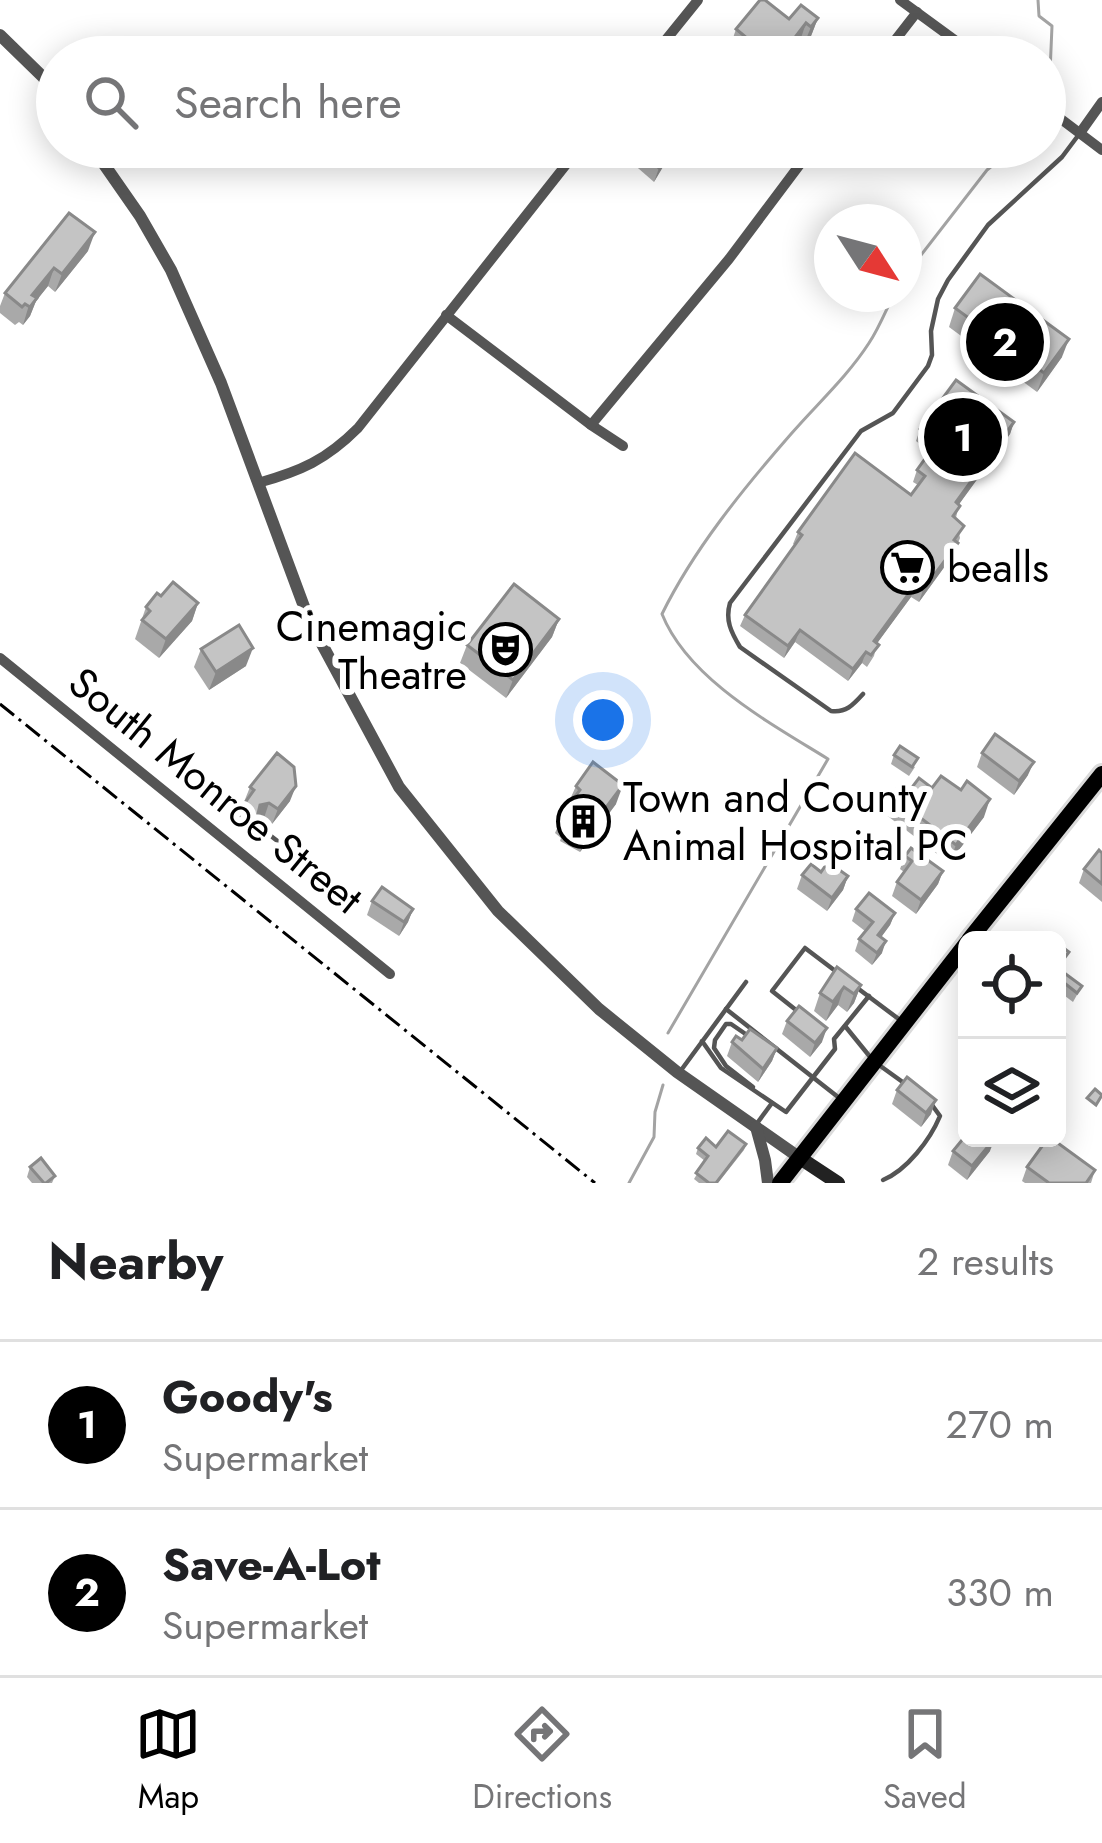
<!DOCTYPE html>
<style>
body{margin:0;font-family:Jost,sans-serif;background:#f6f6f6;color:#202124}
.controls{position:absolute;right:36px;bottom:36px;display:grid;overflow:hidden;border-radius:18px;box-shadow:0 6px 30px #0003}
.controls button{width:108px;height:108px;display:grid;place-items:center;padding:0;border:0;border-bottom:3px solid #e0e0e0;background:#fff;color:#202124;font:60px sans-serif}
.compass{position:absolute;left:814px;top:204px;width:108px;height:108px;border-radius:50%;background:#fff;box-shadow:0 6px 30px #0003;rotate:126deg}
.you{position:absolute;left:603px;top:720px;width:42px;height:42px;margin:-30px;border:9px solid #fff;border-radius:50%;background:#1a73e8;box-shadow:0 0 0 18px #1a73e833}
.badge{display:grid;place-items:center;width:78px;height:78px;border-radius:50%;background:#000;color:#fff;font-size:39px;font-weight:700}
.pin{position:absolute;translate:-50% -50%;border:6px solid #fff;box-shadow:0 3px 12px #0006}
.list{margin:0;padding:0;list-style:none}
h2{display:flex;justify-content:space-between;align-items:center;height:156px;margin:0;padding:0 48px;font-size:51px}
h2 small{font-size:39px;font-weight:400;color:#757577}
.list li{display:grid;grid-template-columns:78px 1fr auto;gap:36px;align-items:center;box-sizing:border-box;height:168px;padding:0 48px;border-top:3px solid #e0e0e0}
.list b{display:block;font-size:45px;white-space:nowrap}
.list p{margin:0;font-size:39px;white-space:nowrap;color:#757577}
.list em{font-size:39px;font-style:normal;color:#757577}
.icon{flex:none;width:66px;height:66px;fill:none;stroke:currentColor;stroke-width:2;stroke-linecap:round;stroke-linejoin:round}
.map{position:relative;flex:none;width:1102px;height:1183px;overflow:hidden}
.search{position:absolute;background:#fff;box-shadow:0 6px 30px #0003;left:36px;right:36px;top:36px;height:132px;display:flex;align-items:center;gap:30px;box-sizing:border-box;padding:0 42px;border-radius:66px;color:#757577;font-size:45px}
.sheet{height:492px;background:#fff}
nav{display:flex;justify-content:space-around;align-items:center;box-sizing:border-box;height:168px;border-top:3px solid #e0e0e0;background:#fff;font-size:33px;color:#757577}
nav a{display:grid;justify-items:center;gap:6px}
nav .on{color:#000}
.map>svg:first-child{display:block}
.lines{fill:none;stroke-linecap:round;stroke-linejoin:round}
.stream{stroke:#a3a3a3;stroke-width:3}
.trunk-casing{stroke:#dbdbdb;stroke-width:22}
.service{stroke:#555;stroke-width:4.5}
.minor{stroke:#555;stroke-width:10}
.tertiary{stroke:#555;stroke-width:12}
.secondary{stroke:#222;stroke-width:14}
.trunk{stroke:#000;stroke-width:16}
.rail{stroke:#000;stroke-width:3;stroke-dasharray:18 6 3 6;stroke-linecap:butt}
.wall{fill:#a9a9a9}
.shaded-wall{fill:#898989}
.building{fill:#c4c4c4;stroke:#898989;stroke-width:3}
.labels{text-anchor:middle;stroke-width:12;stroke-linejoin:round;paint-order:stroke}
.poi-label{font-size:42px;fill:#000;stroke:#fff;text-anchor:start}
.street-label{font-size:42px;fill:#000;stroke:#fff}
</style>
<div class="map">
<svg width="1102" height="1183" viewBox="0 0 1102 1183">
<rect width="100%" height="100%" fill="#fff"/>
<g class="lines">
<!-- stream -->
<g class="stream">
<polyline points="1038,0 1039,16 1052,26 1049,96"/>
<polyline points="904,277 987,170 1015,147"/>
<path d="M668,1033L828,759C770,723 688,679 662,614C694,549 743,489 791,434C817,404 847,377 869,343C879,328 886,310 894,294"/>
<polyline points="629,1183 654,1137 655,1112 663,1085"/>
</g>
<defs>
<g id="trunk">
<polyline points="969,940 1102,774"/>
<polyline points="780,1183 967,943"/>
</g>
</defs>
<!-- trunk casing -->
<use href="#trunk" class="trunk-casing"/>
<!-- service -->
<g class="service">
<path d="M863,694C853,705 846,713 831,711L740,647C731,632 725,620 730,603L861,431L893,413L928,366L932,355L931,331L938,299L948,280L988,225L1062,157L1077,137"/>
<polyline points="258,826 280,843 292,835"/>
<polyline points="856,987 900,1020"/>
<polyline points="726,1009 838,1097"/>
<polyline points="796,1010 772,991 805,948 838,973"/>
<polyline points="845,1026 871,1058"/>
<polyline points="747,1035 731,1024 726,1024 715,1040 714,1048 726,1066 753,1087"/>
<polyline points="702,1041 721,1068 786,1112 835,1049 834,1039 869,996"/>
<polyline points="879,1065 904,1083"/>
<polyline points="679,1073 746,982"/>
<polyline points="758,1122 772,1103"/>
<path d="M883,1180C907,1170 930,1140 940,1116L932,1105"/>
</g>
<!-- minor -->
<g class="minor">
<polyline points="900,0 978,57"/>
<polyline points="652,57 698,0"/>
<polyline points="882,57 917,12"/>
<polyline points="1045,107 1102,150"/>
<polyline points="1080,133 1102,102"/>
<polyline points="446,315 591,425 623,446"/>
<polyline points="591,425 729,259 813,147"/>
<path d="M258,483C301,471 326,460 358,428L580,147"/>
<polyline points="0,658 390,974"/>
</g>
<!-- tertiary -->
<g class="tertiary">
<polyline points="0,35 43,77 57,98"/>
<polyline points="92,147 140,216 171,270 221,383 309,620 399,787 498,911 599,1009 677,1072 800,1158"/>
<polyline points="756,1127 765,1160 768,1183"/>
</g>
<!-- secondary -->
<polyline class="secondary" points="800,1158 838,1183"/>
<!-- trunk -->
<use href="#trunk" class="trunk"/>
<!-- rail -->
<polyline class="rail" points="0,704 595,1183"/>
</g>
<!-- wall -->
<g class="wall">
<polygon points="818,18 811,36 804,44 800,41 787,57 742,57 730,47 736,29 789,19"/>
<polygon points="626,147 673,147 654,182 623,155"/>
<polygon points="88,251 55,292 48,286 36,301 30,316 23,325 19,322 15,325 0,313 0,306 5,293"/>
<polygon points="955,308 1062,357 1037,392 949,327"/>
<polygon points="1014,422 1010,434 959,504 956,518 960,538 953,555 919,602 911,597 877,643 874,656 867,667 862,663 848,681 795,642 784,658 740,626 745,615 795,545 793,544 798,532 911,495 918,485 913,482 917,470 930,452 916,441 920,429"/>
<polygon points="161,596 198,603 192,621 159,658 135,639 146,607"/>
<polygon points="559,619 552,637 506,698 460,663 467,645"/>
<polygon points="201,649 246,666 209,690 194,667"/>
<polygon points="982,753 1028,775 1014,795 977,767"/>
<polygon points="894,755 915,767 909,776 891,764"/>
<polygon points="576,786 616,804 580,852 560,841 561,838 555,833"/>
<polygon points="250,787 290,801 272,824 264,818 257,820 252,834 236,822"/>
<polygon points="932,788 984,817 949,863 885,814 892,796"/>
<polygon points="1102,853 1102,902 1079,883 1084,869"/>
<polygon points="905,856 943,871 938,884 916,914 892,896 897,882 904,872 900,869"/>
<polygon points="821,872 848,876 843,890 827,911 797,889 802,875"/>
<polygon points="372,901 413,909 408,922 399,936 367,915"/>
<polygon points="856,909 895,913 890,925 881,937 882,953 872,965 855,951 859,939 865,931 852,921"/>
<polygon points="1063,972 1082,986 1073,1002 1057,990 1057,980"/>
<polygon points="861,985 854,1003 847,1012 838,1005 826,1021 814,1011 820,993"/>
<polygon points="787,1021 822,1042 810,1057 782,1034"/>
<polygon points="742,1040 777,1048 772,1061 758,1082 727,1056 732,1042"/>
<polygon points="897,1090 931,1114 921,1127 892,1104"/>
<polygon points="746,1144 744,1150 718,1183 699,1183 694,1179 705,1161 696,1154 698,1148"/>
<polygon points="953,1151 990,1151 967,1180 948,1165"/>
<polygon points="30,1167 55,1176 52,1183 32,1183 27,1177"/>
<polygon points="1027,1167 1095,1170 1091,1183 1025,1183 1022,1181"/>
</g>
<!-- shaded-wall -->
<g class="shaded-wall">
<polygon points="818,18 811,36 804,44 811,27"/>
<polygon points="806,23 800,41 787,57 780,57"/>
<polygon points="671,147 673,147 672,152 654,182 659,168"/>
<polygon points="95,232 88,251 55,292 62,274"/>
<polygon points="54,268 48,286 36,301 30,316 23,325 32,295"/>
<polygon points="1069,339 1062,357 1037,392 1044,373"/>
<polygon points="1014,422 1010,434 952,514 956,502"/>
<polygon points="958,543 953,555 919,602 923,590"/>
<polygon points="915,585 911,597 870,653 874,641"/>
<polygon points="198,603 192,621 159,658 166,639"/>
<polygon points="559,619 552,637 506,698 513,680"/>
<polygon points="800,630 795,642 784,658 788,646"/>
<polygon points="253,648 246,666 209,690 216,672"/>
<polygon points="866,652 862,663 848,681 853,669"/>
<polygon points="1034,762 1028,775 1014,795 1019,781"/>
<polygon points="623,785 616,804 580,852 586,834"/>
<polygon points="296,786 290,801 272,824 278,809"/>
<polygon points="990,799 984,817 949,863 956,845"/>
<polygon points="269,803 264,818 257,820 260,805"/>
<polygon points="943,871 938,884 916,914 921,900"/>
<polygon points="848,876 843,890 827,911 832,898"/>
<polygon points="413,909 408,922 399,936 404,922"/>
<polygon points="895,913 890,925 874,947 878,935"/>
<polygon points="886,941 882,953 872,965 877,953"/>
<polygon points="861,985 854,1003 847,1012 854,994"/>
<polygon points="844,987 838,1005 826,1021 833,1002"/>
<polygon points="827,1028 822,1042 810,1057 815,1043"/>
<polygon points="777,1048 772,1061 758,1082 763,1069"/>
<polygon points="936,1100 931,1114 921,1127 926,1113"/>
<polygon points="995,1138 990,1151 967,1180 972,1166"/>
</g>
<!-- building -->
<g class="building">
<polygon points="760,0 765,0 789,19 801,5 818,18 811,27 806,23 780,57 754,57 760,49 736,29"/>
<polygon points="635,147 671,147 659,168"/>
<polygon points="69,213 95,232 62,274 54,268 32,295 37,298 30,307 25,304 22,307 5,293"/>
<polygon points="980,274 1069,339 1044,373 955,308"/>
<polygon points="956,380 1014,422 956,502 960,506 953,516 964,526 954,540 958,543 923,590 915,585 874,641 879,645 871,655 866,652 853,669 800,630 788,646 745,615 802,535 798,532 855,453 911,495 925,476 917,470 937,442 920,429"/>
<polygon points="173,582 198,603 166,639 142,620 150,611 146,607 157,593 161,596"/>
<polygon points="514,584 559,619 513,680 467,645"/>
<polygon points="239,625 253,648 216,672 201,649"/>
<polygon points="995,734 1034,762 1019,781 982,753"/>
<polygon points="900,746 918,758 912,767 894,755"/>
<polygon points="277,753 294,767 296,786 278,809 269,803 260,805 257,818 242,807 254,790 250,787"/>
<polygon points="593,762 623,785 586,834 567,822 568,820 561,815 580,790 576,786"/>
<polygon points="941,776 961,790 967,781 990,799 956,845 892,796 898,787 907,794 919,778 932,788"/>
<polygon points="911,848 943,871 921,900 897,882 912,861 905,856"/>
<polygon points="1099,850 1102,853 1102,884 1084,869"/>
<polygon points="828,862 848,876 832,898 802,875 811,864 821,872"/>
<polygon points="382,887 413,909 404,922 372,901"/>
<polygon points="869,893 895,913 878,935 886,941 877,953 859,939 873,922 856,909"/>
<polygon points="1057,943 1069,952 1057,968"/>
<polygon points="837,967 861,985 854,994 844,987 833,1002 820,993"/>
<polygon points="1063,972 1082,986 1077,993 1058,978"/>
<polygon points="799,1006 827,1028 815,1043 787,1021"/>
<polygon points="750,1029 777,1048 763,1069 732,1042 736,1036 742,1040"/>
<polygon points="907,1077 936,1100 926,1113 897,1090"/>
<polygon points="1095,1089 1102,1095 1096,1105 1087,1098"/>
<polygon points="728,1131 746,1144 716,1183 709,1183 696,1173 708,1156 698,1148 706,1138 716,1147"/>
<polygon points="967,1134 967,1138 995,1138 972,1166 953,1151"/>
<polygon points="1048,1138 1051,1138 1095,1170 1086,1183 1049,1183 1027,1167"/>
<polygon points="41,1158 55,1176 46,1183 44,1183 30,1167"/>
</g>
<!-- icons -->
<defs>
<symbol id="supermarket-ring" viewBox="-11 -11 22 22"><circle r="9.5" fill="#fff" stroke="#000" stroke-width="1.5"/><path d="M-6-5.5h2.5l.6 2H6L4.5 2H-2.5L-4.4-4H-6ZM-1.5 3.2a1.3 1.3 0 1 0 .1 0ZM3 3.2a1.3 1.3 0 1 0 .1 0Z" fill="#000"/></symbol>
<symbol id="theatre-ring" viewBox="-11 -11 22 22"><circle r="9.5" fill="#fff" stroke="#000" stroke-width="1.5"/><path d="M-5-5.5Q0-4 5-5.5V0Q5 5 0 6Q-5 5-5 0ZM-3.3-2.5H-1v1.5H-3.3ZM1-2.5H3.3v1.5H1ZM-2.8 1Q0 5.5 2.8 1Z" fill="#000"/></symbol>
<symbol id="building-ring" viewBox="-11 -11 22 22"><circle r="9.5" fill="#fff" stroke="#000" stroke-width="1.5"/><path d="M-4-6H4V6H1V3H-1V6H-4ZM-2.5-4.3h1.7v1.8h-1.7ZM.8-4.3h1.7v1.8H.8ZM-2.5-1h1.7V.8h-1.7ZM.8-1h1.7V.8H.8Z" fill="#000"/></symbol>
</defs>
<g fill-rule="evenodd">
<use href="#supermarket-ring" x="878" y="538" width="59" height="59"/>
<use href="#theatre-ring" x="476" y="620" width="59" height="59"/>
<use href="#building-ring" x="554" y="792" width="59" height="59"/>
</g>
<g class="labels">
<!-- poi labels -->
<g class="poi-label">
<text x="947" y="582">bealls</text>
<text x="467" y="641" text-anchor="end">Cinemagic<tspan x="467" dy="48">Theatre</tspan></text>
<text x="623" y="812">Town and County<tspan x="623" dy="48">Animal Hospital PC</tspan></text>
</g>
<!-- street labels -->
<g class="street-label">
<text transform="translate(216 790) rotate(39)" y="15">South Monroe Street</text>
</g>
</g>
</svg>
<div class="controls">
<button><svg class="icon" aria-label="locate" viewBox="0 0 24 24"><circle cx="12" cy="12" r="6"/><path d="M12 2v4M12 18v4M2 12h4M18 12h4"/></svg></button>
<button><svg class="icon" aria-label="layers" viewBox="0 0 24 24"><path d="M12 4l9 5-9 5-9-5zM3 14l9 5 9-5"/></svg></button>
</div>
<svg class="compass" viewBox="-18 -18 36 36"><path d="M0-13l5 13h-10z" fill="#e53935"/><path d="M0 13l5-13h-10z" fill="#757577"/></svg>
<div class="you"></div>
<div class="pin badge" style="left:963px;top:437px">1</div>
<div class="pin badge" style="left:1005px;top:342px">2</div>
<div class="search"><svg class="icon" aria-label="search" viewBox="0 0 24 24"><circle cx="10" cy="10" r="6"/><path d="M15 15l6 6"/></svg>Search here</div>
</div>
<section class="sheet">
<h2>Nearby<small>2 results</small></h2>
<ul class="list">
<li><span class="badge">1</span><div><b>Goody's</b><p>Supermarket</p></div><em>270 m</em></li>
<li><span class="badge">2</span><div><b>Save-A-Lot</b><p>Supermarket</p></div><em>330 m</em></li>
</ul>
</section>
<nav>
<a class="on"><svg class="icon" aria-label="map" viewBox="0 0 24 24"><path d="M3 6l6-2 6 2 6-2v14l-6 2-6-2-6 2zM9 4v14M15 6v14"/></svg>Map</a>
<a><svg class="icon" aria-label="directions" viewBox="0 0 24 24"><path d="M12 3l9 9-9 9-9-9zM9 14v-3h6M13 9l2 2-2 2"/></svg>Directions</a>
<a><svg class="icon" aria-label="saved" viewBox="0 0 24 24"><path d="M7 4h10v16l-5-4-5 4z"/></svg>Saved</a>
</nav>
